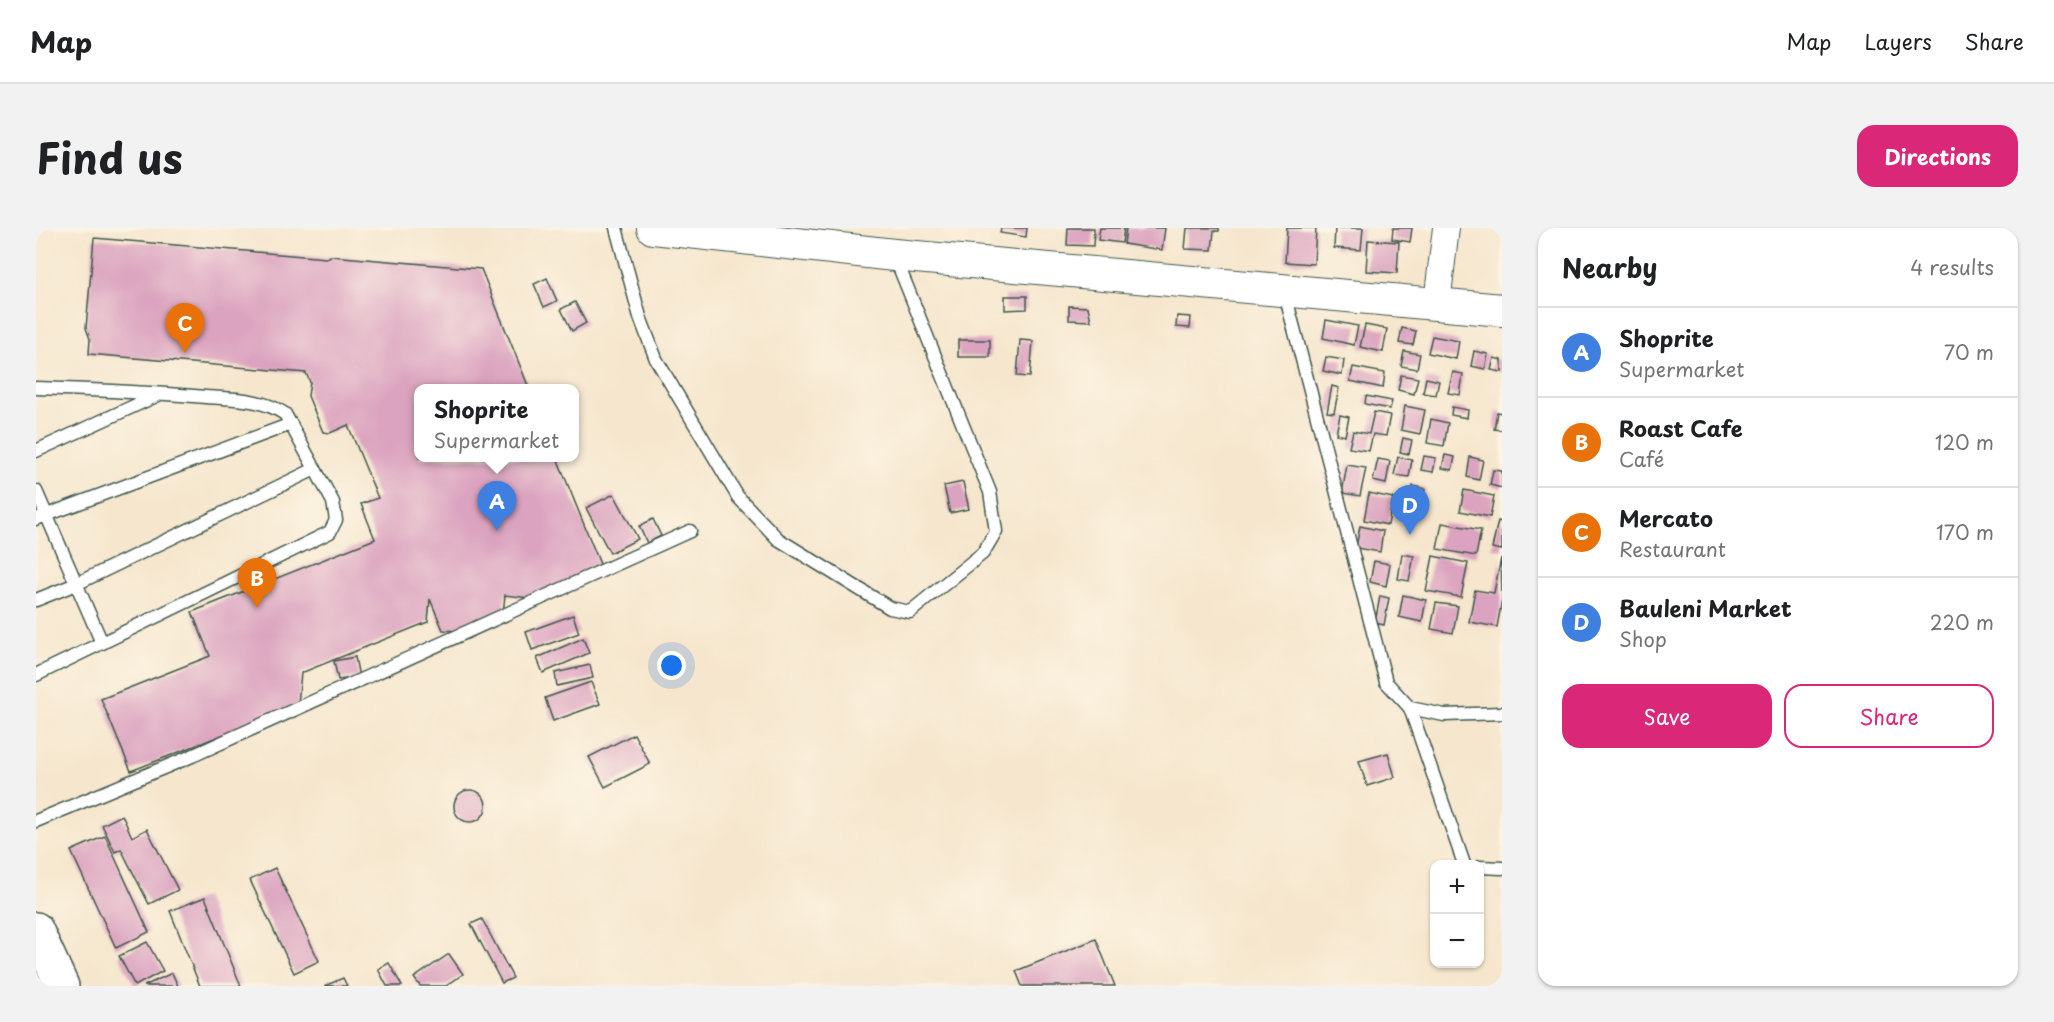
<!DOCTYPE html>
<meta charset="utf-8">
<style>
:root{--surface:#fff;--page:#f2f2f2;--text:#202124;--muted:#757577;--line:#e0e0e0;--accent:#db2777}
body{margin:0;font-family:"Playpen Sans",sans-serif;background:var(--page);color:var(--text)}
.controls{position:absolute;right:18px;bottom:18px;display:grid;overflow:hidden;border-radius:12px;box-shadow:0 2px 4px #0004}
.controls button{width:54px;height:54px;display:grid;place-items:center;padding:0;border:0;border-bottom:2px solid var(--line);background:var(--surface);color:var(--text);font:30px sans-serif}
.you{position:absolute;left:636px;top:438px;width:21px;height:21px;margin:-15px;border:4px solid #fff;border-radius:50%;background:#1a73e8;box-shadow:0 0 0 9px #1a73e833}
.badge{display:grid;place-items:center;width:39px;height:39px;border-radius:50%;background:var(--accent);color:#fff;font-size:20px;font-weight:700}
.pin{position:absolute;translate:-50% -50px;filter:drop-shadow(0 2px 3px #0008)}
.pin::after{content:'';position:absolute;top:32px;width:21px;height:18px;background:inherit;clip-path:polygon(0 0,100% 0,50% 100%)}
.popup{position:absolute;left:378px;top:156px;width:165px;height:78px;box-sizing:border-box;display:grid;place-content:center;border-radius:12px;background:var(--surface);filter:drop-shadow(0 2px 4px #0005);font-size:20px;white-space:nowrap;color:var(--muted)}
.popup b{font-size:22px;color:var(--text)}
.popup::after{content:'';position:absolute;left:50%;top:100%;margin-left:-12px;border:12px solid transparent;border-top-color:var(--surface)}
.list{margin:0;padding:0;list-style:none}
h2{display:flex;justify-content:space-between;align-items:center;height:78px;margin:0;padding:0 24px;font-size:26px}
h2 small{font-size:20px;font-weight:400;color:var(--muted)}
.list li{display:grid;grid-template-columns:39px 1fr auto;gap:18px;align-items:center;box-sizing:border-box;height:90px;padding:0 24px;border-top:2px solid var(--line)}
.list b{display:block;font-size:22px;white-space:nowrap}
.list p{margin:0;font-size:20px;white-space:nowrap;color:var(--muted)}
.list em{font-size:20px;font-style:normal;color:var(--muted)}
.actions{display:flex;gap:12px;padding:18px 24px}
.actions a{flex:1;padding:14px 0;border:2px solid var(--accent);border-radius:18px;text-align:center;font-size:21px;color:var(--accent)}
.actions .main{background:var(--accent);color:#fff}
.map{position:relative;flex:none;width:1466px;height:758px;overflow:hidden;border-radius:18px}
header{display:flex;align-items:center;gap:36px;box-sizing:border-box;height:84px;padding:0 30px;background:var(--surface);border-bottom:2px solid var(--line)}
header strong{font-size:28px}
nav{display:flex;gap:33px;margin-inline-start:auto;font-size:21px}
.intro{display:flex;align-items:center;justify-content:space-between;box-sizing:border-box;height:144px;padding:0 36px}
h1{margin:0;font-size:42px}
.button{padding:15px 27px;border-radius:18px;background:var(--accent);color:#fff;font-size:21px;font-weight:700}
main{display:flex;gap:36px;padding:0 36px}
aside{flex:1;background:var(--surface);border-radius:18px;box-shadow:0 2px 4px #0004}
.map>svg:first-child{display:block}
</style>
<header>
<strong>Map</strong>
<nav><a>Map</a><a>Layers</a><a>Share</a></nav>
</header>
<div class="intro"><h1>Find us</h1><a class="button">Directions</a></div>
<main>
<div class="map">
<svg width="1466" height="758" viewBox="0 0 1466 758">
<rect width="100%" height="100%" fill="#fcf5e5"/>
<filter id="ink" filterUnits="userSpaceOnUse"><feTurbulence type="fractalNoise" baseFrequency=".0167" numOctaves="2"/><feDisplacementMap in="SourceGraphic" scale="12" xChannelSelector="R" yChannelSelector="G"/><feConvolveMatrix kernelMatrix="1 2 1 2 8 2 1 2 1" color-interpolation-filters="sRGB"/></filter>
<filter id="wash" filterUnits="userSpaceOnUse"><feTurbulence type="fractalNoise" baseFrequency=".008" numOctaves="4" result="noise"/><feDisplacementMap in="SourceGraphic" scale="24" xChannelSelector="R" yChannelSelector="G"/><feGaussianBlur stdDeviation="1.35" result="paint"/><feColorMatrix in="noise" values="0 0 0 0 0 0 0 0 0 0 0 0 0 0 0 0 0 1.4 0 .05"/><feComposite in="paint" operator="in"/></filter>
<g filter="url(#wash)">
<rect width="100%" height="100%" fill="#f6e6cd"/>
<g id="blocks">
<g fill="#dba3bf">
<polygon points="965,0 991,0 990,9 964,5"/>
<polygon points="1032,0 1058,0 1057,18 1031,17"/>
<polygon points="1064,0 1088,0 1086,15 1062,12"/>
<polygon points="1090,0 1129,0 1126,22 1088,16"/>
<polygon points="1151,0 1183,0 1183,3 1178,3 1176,22 1149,21"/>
<polygon points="1251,0 1280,0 1278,36 1249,34"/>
<polygon points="1299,0 1327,0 1325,22 1298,20"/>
<polygon points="1357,0 1376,0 1374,14 1356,11"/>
<polygon points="58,10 290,30 295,28 445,41 493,160 383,160 383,230 521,230 566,341 494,370 469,367 467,386 422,403 407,402 394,371 392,394 265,445 262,477 95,543 65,471 174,428 156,384 339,311 325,276 342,270 312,197 294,205 287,204 272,168 274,154 270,145 53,126 54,111 50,100"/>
<polygon points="1332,12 1363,14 1361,45 1330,43"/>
<polygon points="511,50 521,73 508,79 498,56"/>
<polygon points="969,68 991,68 991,81 969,82"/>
<polygon points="539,74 550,95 536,103 525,81"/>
<polygon points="1033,78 1052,79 1055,93 1033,92"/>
<polygon points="1141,88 1155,89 1154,100 1140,99"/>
<polygon points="1290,92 1322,98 1318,117 1287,110"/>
<polygon points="1329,97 1351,101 1347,124 1324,119"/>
<polygon points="1366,100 1380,103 1377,117 1363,115"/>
<polygon points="1396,108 1423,113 1420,131 1392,125"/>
<rect x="922" y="112" width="32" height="17"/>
<polygon points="984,112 997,113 994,149 981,148"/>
<polygon points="1368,123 1384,126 1381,141 1365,138"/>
<polygon points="1438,123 1452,126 1449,141 1435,138"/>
<polygon points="1290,129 1308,132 1306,147 1287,143"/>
<polygon points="1458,130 1466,132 1466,144 1455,142"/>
<polygon points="1317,139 1349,145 1347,160 1314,153"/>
<polygon points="1417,144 1427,146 1424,167 1412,165"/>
<polygon points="1365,147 1382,150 1378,166 1362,162"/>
<polygon points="1390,150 1403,153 1400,167 1387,165"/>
<polygon points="1296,158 1303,160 1298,185 1291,184"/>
<polygon points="1330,168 1356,173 1354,181 1329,176"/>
<polygon points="1369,178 1389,182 1384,206 1365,202"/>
<polygon points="1416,179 1432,182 1431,190 1415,187"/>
<polygon points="1338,184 1354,187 1350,208 1337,206 1333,223 1313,220 1317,203 1333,206"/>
<polygon points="1461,184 1466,185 1466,202 1458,201"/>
<polygon points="1304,187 1313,189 1309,208 1300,206"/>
<polygon points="1395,191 1412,195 1408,218 1391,215"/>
<polygon points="1367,210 1376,212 1373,226 1364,224"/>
<polygon points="1409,227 1419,229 1416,242 1406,240"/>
<polygon points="1388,228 1400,230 1397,244 1385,242"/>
<polygon points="1362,229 1376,232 1373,249 1358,247"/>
<polygon points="1434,229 1447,232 1443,252 1431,249"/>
<polygon points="1342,231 1354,233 1350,256 1337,253"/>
<polygon points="1311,237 1330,240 1324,268 1306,265"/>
<polygon points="1457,242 1466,243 1466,260 1454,257"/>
<polygon points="927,254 933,281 914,285 908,258"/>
<polygon points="1377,258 1389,261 1385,284 1372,282"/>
<polygon points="1428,262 1458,268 1454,289 1424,283"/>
<polygon points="1333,265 1357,270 1352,297 1328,292"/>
<polygon points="578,266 602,311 574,325 550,280"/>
<polygon points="617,291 625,308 611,315 603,298"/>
<polygon points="1462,293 1466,294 1466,322 1456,320"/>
<polygon points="1406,295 1445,302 1440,328 1401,321"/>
<polygon points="1324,298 1347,303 1344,324 1320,320"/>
<polygon points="1366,326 1378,328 1373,353 1362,351"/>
<polygon points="1397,328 1432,335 1425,369 1390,363"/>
<polygon points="1465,330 1466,372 1461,399 1433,394 1439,362 1458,365"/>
<polygon points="1338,333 1354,336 1350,358 1334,354"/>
<polygon points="1367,367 1390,372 1386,394 1363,389"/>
<polygon points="1344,368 1353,370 1348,397 1339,395"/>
<polygon points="1400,375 1422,378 1417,405 1395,401"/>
<polygon points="537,387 543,405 496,422 490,404"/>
<polygon points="547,410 553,425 507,445 501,430"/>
<polygon points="319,429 323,449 302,452 298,433"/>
<polygon points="554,437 557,450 521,458 519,445"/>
<polygon points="555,454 564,476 517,493 509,470"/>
<polygon points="598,506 614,536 569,559 553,529"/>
<polygon points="1352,525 1359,549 1331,558 1323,533"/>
<circle cx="434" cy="578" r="16"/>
<polygon points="86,587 96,609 111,601 142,662 113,676 85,621 79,624 66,597"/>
<polygon points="69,608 113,704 80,720 35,623"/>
<polygon points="239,640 283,733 258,745 214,652"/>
<polygon points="169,669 205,758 164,758 134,683"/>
<polygon points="446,691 477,750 466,755 435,696"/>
<polygon points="1060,711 1079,758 986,758 980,743"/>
<polygon points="111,714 127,743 99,758 83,728"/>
<polygon points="413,726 427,746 410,758 384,758 378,750"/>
<polygon points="353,735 366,758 351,758 342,741"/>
<polygon points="136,745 142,758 108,758"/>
<polygon points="307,750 311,758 289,758"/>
</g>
</g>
</g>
<g filter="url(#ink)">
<use href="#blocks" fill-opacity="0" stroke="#3f564b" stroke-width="1.5"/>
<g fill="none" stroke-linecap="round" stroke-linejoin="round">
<g stroke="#3f564b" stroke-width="15">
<g id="service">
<polyline points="580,0 604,89 620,131 702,269 742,311 854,380 874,384 947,325 960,303 954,264 859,29"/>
<polyline points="1248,62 1350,454 1374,480 1408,487 1466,485"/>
<path d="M0 160C57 162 113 164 170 169 197 171 226 170 249 186L297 274 300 292 294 304 0 447"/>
<polyline points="0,223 122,167"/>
<polyline points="0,263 66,415"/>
<polyline points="0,291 255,196"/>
<polyline points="0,372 40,356 279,241"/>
<polyline points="1374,480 1428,636"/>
<polyline points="0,593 156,528 654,303"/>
<polyline points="1444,639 1466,640"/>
</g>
</g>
<g stroke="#3f564b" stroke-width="28">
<polyline id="minor" points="1401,75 1410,0"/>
</g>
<g stroke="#3f564b" stroke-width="34">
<polyline id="tertiary" points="617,0 858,27 1466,82"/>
</g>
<g stroke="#3f564b" stroke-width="36">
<polyline id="secondary" points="0,701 26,758"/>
</g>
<use href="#service" stroke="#fff" stroke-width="12"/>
<use href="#minor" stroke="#fff" stroke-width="26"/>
<use href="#tertiary" stroke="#fff" stroke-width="32"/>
<use href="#secondary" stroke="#fff" stroke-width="33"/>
</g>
</g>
</svg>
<div class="controls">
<button>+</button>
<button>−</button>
</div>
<div class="you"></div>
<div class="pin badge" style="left:461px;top:303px;background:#3f7fe0">A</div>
<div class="popup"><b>Shoprite</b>Supermarket</div>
<div class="pin badge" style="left:221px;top:380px;background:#e8710a">B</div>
<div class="pin badge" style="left:149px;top:125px;background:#e8710a">C</div>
<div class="pin badge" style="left:1374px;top:307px;background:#3f7fe0">D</div>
</div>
<aside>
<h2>Nearby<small>4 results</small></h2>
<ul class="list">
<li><span class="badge" style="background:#3f7fe0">A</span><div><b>Shoprite</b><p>Supermarket</p></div><em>70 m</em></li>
<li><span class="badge" style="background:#e8710a">B</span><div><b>Roast Cafe</b><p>Café</p></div><em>120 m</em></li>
<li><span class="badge" style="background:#e8710a">C</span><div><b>Mercato</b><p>Restaurant</p></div><em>170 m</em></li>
<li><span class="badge" style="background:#3f7fe0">D</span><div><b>Bauleni Market</b><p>Shop</p></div><em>220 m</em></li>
</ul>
<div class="actions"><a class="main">Save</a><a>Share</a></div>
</aside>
</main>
